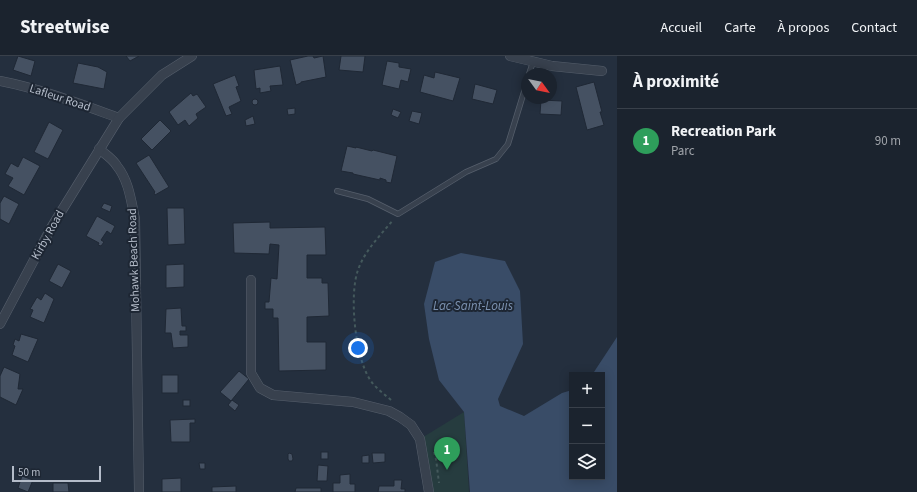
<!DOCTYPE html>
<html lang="fr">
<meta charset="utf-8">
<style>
:root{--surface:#1b232e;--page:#282f3a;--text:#f1f3f6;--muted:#a0a4aa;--line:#39404a;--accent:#0b8043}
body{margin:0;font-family:"Source Sans 3",sans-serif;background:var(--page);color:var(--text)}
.controls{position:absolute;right:12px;bottom:12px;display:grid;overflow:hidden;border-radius:0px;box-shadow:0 2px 10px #0003}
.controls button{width:36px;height:36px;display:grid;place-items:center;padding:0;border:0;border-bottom:1px solid var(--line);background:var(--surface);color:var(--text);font:20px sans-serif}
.compass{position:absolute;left:521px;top:12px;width:36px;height:36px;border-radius:50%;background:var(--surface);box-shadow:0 2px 10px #0003;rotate:123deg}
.scale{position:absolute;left:12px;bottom:10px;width:89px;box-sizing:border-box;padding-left:4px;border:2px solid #b4bcc9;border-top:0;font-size:11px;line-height:14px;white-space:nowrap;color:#b4bcc9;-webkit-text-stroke:3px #1d2633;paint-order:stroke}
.you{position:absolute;left:358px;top:292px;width:14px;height:14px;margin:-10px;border:3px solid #fff;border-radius:50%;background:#1a73e8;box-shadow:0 0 0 6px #1a73e833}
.badge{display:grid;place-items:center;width:26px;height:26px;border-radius:50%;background:var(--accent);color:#fff;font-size:13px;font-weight:700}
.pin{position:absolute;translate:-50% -33px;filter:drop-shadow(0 1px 2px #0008)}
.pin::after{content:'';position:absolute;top:21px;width:14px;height:12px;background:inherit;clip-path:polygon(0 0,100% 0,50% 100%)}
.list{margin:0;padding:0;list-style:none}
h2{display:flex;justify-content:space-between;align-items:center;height:52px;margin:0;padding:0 16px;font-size:17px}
h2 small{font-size:13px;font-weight:400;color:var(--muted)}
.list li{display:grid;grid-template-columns:26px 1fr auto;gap:12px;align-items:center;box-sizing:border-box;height:64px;padding:0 16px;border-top:1px solid var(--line)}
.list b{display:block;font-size:15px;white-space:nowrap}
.list p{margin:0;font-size:13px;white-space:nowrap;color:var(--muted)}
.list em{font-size:13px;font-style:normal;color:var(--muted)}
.icon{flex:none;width:22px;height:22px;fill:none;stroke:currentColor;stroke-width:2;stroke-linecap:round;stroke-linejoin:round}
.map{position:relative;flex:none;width:617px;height:436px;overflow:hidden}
header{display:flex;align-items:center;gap:24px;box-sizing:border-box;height:56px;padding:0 20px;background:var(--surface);border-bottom:1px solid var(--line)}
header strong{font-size:19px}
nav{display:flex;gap:22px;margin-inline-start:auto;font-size:14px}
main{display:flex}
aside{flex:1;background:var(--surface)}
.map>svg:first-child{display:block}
</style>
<header>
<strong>Streetwise</strong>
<nav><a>Accueil</a><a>Carte</a><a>À propos</a><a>Contact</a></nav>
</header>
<main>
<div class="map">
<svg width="617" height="436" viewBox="0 0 617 436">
<rect width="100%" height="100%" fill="#242f3e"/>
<polygon fill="#263c3f" points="464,356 469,436 429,436 420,383"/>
<polygon fill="#394c67" points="461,197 505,205 520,235 523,288 498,343 500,350 524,360 562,337 572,334 572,421 602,421 602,319 592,319 617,281 617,436 470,436 464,356 439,324 429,283 424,248 435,206"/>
<g fill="#455162" stroke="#1f2835">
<polygon points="18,0 35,5 31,20 13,14"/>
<polygon points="126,0 139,0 130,5"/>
<polygon points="308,0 313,0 314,2 323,0 326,21 301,26 301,27 296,29 290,4"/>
<polygon points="341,0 365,0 363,16 339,14"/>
<polygon points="387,5 399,7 399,11 411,13 408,26 401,24 399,33 382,29"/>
<polygon points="78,7 98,11 107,16 104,33 73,27"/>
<polygon points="280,10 283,29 270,30 271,35 260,37 260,32 256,33 254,14"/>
<polygon points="435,16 460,22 453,45 420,36 424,19 434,22"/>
<polygon points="235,19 239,30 236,31 241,45 229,51 232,58 226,60 213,28"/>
<polygon points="594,26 602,56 600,56 604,69 587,74 576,31"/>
<polygon points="475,28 497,34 493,48 472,43"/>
<polygon points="191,37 193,40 197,38 206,51 196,58 198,62 189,70 185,64 178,69 169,56"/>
<circle cx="255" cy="46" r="3"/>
<polygon points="541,44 562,45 561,59 540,58"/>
<polygon points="295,52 295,58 288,59 287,53"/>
<polygon points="393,53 401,56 398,62 391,59"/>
<polygon points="412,55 422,57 419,68 409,65"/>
<polygon points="253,60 255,68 246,70 245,64"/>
<polygon points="160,64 171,75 152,94 141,83"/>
<polygon points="49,66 63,74 48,103 34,96"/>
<polygon points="347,90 356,92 356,91 372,95 373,94 397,100 391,127 386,126 386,124 380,122 380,124 353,118 353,117 341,115"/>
<polygon points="149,99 169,131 155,139 154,137 155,136 136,107"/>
<polygon points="23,101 40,110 24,139 8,130 13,122 5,118 11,107 18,111"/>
<polygon points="4,140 19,148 9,168 0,163 0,147"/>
<polygon points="104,147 112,150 110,156 101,152"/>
<polygon points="167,152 184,152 185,188 168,189"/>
<polygon points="97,160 115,170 111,178 107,175 101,184 104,186 101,190 98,189 99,187 86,180"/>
<polygon points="270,166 270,172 325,171 326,199 307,199 307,222 322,222 322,227 328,227 329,260 307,261 307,286 326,286 326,314 279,315 278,262 273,262 273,253 265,253 265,246 269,246 271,222 277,223 279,189 270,188 269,198 234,197 233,167"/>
<polygon points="58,208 71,215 62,232 49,225"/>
<polygon points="184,208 184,231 166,232 166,209"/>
<polygon points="45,237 54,243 44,267 30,261 33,254 30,253 37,241 41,244"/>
<polygon points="181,252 182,270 186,270 186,275 180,275 180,279 188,279 188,291 173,292 171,277 165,277 166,253"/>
<polygon points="21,278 38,283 28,306 12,299 15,290 13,289 15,283 19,285"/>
<polygon points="4,311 20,318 18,333 23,333 16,349 0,341 0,320"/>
<polygon points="239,315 249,323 231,345 220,336"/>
<rect x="162" y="319" width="16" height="18"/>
<rect x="183" y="344" width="7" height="6"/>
<polygon points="232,344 239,349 235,355 228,349"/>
<polygon points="195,363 195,367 190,367 190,386 171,386 170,364"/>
<rect x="321" y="396" width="7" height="7"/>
<polygon points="289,397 292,398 293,403 292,405 289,405 288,403 288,398"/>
<polygon points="372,397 385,397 385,406 373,407"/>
<polygon points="369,399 369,407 362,407 362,400"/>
<polygon points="199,407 205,407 205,413 200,413"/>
<polygon points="318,409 328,410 327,425 317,425"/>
<polygon points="350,418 350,428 355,428 355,436 333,436 333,427 340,427 340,419"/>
<polygon points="22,420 33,424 28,436 18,432"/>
<polygon points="181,422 181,436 162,436 162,423"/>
<polygon points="394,424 402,424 401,433 405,433 405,436 378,436 379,430 394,430"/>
<polygon points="53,427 68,427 69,436 53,436"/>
<polygon points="236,430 236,436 212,436 212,431"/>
<polygon points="296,432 321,432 321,436 295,436"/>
</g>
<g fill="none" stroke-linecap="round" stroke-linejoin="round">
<g stroke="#565f6c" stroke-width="6">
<g id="service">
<polyline points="529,18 533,6"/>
<polyline points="337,135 368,143 398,158 466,116 496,103 508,88 527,26"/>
</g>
</g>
<g stroke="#565f6c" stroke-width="10">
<g id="minor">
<polyline points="510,0 552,10 602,15"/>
<path d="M0 25C41 33 80 48 119 62"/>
<path d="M99 93C105 98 113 103 117 110 129 125 131 145 135 163L139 436"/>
<polyline points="251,224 251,317 260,332 273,339 353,346 389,355 400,361 411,369 420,383 429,436"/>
<polyline points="0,268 51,172 119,62 162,19 192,0"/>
</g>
</g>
<g stroke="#44595c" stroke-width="2" stroke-dasharray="3 3" stroke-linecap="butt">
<path d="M391 344C383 337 374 331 369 322 355 299 349 239 358 214 365 194 380 180 393 164"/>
<polyline points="434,396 436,403 439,427"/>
</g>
<use href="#service" stroke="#38414e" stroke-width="4.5"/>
<use href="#minor" stroke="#38414e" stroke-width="9"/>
</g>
<g text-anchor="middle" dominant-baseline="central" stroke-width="4" stroke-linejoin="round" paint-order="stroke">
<g font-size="12" fill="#b4bcc9" stroke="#1d2633">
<text transform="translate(60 42) rotate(18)">Lafleur Road</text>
<text transform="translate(48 179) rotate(-61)">Kirby Road</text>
<text transform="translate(134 204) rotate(-92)">Mohawk Beach Road</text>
</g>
<g font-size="13" font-style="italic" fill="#7c92b1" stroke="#1d2633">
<text x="473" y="250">Lac Saint-Louis</text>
</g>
</g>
</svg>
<div class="controls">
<button>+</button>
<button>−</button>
<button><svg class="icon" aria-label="layers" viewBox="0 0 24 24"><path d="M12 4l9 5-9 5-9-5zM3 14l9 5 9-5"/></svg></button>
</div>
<svg class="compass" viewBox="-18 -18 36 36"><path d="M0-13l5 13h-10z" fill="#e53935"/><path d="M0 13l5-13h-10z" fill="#a0a4aa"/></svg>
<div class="scale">50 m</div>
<div class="you"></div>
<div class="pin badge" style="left:447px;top:414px;background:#2e9e5b">1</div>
</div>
<aside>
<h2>À proximité<small></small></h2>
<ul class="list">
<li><span class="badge" style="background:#2e9e5b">1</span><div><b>Recreation Park</b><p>Parc</p></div><em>90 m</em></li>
</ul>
</aside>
</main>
